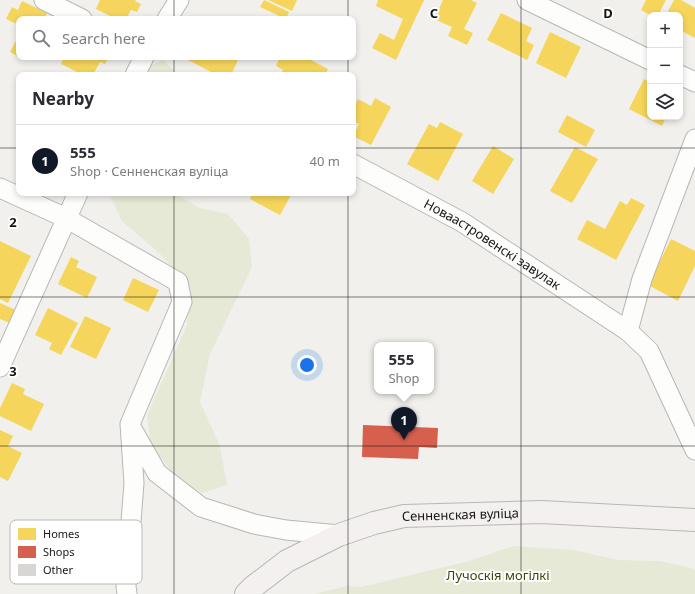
<!DOCTYPE html>
<meta charset="utf-8">
<style>
:root{--surface:#fff;--page:#f7f7f7;--text:#2b2b33;--muted:#7c7c81;--line:#e1e1e2;--accent:#111827}
body{margin:0;font-family:"Noto Sans",sans-serif;background:var(--page);color:var(--text)}
.controls{position:absolute;right:12px;top:12px;display:grid;overflow:hidden;border-radius:8px;box-shadow:0 2px 6px #0003}
.controls button{width:36px;height:36px;display:grid;place-items:center;padding:0;border:0;border-bottom:1px solid var(--line);background:var(--surface);color:var(--text);font:20px sans-serif}
.you{position:absolute;left:307px;top:365px;width:14px;height:14px;margin:-10px;border:3px solid #fff;border-radius:50%;background:#1a73e8;box-shadow:0 0 0 6px #1a73e833}
.badge{display:grid;place-items:center;width:26px;height:26px;border-radius:50%;background:var(--accent);color:#fff;font-size:13px;font-weight:700}
.pin{position:absolute;translate:-50% -33px;filter:drop-shadow(0 1px 2px #0008)}
.pin::after{content:'';position:absolute;top:21px;width:14px;height:12px;background:inherit;clip-path:polygon(0 0,100% 0,50% 100%)}
.popup{position:absolute;left:374px;top:342px;width:60px;height:52px;box-sizing:border-box;display:grid;place-content:center;border-radius:8px;background:var(--surface);filter:drop-shadow(0 1px 3px #0005);font-size:13px;white-space:nowrap;color:var(--muted)}
.popup b{font-size:15px;color:var(--text)}
.popup::after{content:'';position:absolute;left:50%;top:100%;margin-left:-8px;border:8px solid transparent;border-top-color:var(--surface)}
.list{margin:0;padding:0;list-style:none}
h2{display:flex;justify-content:space-between;align-items:center;height:52px;margin:0;padding:0 16px;font-size:17px}
h2 small{font-size:13px;font-weight:400;color:var(--muted)}
.list li{display:grid;grid-template-columns:26px 1fr auto;gap:12px;align-items:center;box-sizing:border-box;height:72px;padding:0 16px;border-top:1px solid var(--line)}
.list b{display:block;font-size:15px;white-space:nowrap}
.list p{margin:0;font-size:13px;white-space:nowrap;color:var(--muted)}
.list em{font-size:13px;font-style:normal;color:var(--muted)}
.icon{flex:none;width:22px;height:22px;fill:none;stroke:currentColor;stroke-width:2;stroke-linecap:round;stroke-linejoin:round}
.map{position:relative;flex:none;width:695px;height:594px;overflow:hidden}
.search{position:absolute;background:var(--surface);box-shadow:0 2px 6px #0003;left:16px;top:16px;width:340px;height:44px;display:flex;align-items:center;gap:10px;box-sizing:border-box;padding:0 14px;border-radius:8px;color:var(--muted);font-size:15px}
.panel{position:absolute;background:var(--surface);box-shadow:0 2px 6px #0003;left:16px;top:72px;width:340px;height:124px;border-radius:8px}
.map>svg:first-child{display:block}
</style>
<div class="map">
<svg width="695" height="594" viewBox="0 0 695 594">
<rect width="100%" height="100%" fill="#f1f0ed"/>
<g fill="#e6e9d6">
<polygon points="163,60 177,73 176,75 145,75 147,67"/>
<polygon points="110,193 174,193 200,208 228,214 249,239 252,267 210,354 200,402 220,446 227,485 202,493 180,482 151,445 147,416 187,325 188,283 160,254 122,221 110,196"/>
<polygon points="513,546 573,550 618,560 660,561 695,569 695,594 314,594 347,586 361,587 469,561"/>
</g>
<g fill="#f6d55c">
<polygon points="100,0 136,0 135,1 141,4 137,12 131,10 126,19 116,19 96,9"/>
<polygon points="264,0 289,12 286,19 260,7"/>
<polygon points="268,0 297,0 292,11"/>
<polygon points="378,0 424,0 396,60 372,48 380,33 394,40 403,19 376,6"/>
<polygon points="443,0 471,0 477,3 464,29 473,33 467,45 448,36 452,27 434,19"/>
<polygon points="646,0 666,0 658,15 650,15 641,10"/>
<polygon points="674,0 681,0 695,8 695,38 680,30 680,15 666,15"/>
<polygon points="22,1 47,13 45,19 19,19 19,25 6,19 12,7 18,10"/>
<polygon points="501,13 532,28 526,41 534,45 527,60 487,40"/>
<polygon points="550,32 581,47 566,78 536,63"/>
<polygon points="19,35 19,57 10,52"/>
<polygon points="64,57 109,57 105,64 100,62 93,75 83,75 61,64"/>
<polygon points="189,57 232,57 238,60 231,75 212,75 213,73 188,60"/>
<polygon points="280,57 305,57 328,69 325,75 281,75 283,70 276,66"/>
<polygon points="644,79 650,82 650,117 666,117 662,126 629,109"/>
<polygon points="375,98 391,107 371,145 353,136 359,124 353,122 353,109 358,99 371,106"/>
<polygon points="567,115 595,130 586,147 558,132"/>
<polygon points="440,122 463,134 438,181 407,164 429,124 437,128"/>
<polygon points="493,146 514,159 493,194 472,181"/>
<polygon points="575,147 598,159 572,203 550,191"/>
<polygon points="253,193 292,193 280,215 250,199"/>
<polygon points="631,198 645,205 616,260 577,239 587,220 605,229 620,201 627,205"/>
<polygon points="671,239 695,251 695,266 678,301 648,285"/>
<polygon points="0,241 31,256 8,303 0,299"/>
<polygon points="71,257 79,261 76,267 97,277 87,298 58,284"/>
<polygon points="133,278 159,290 148,312 123,300"/>
<polygon points="0,303 18,311 12,324 0,319"/>
<polygon points="48,308 78,323 61,355 49,349 52,343 35,335"/>
<polygon points="85,316 111,328 96,359 70,347"/>
<polygon points="12,383 25,389 23,394 44,404 31,431 0,416 0,408"/>
<polygon points="0,430 13,436 8,446 22,453 8,481 0,477"/>
</g>
<polygon fill="#d6604d" points="363,425 438,428 437,448 419,447 418,459 362,457"/>
<g fill="#d7d6d3">
<polygon points="425,343 425,345 400,345 400,344"/>
<rect x="431" y="365" width="3" height="21"/>
</g>
<g fill="none" stroke-linecap="round" stroke-linejoin="round">
<g stroke="#b7b7b5" stroke-width="21">
<g id="street">
<polyline points="44,0 82,19"/>
<polyline points="527,0 650,60"/>
<polyline points="167,19 179,0"/>
<polyline points="135,75 144,57"/>
<polyline points="680,75 695,82"/>
<polyline points="695,139 642,279 628,331 649,351 695,450"/>
<path id="s1" d="M353 164 462 222 628 331"/>
<polyline points="0,188 66,218 178,282 182,302 130,424 134,483 126,586 127,594"/>
<polyline points="0,367 78,193"/>
<polyline points="132,429 157,473 201,507 254,524 286,530 339,535"/>
</g>
</g>
<g stroke="#b7b7b5" stroke-width="24">
<g id="secondary">
<path id="s2" d="M246 594 253 587 287 561 339 535 374 523 404 516 541 512 695 520"/>
</g>
</g>
<use href="#street" stroke="#fdfdfc" stroke-width="19"/>
<use href="#secondary" stroke="#f4f0ef" stroke-width="22"/>
</g>
<path fill="none" stroke="#161614" stroke-width="1" stroke-opacity="0.55" d="M174 0V19M348 0V19M521 0V594M174 57V75M348 57V75M0 148H19M353 148H695M174 193V594M348 193V594M0 297H695M0 446H695"/>
<g text-anchor="middle" dominant-baseline="central" stroke-width="4" stroke-linejoin="round" paint-order="stroke">
<g font-size="13" fill="#161614" stroke="#fff">
<text stroke="none"><textPath href="#s1" startOffset="161">Новаастровенскі завулак</textPath></text>
<text stroke="none"><textPath href="#s2" startOffset="235">Сенненская вуліца</textPath></text>
</g>
<g font-size="13" fill="#3d4409" stroke="#fff">
<text x="498" y="575">Лучоскія могілкі</text>
</g>
</g>
<rect x="10" y="520" width="132" height="64" rx="6" fill="#fff" stroke="#b9b9b8" stroke-width="1"/>
<rect x="18" y="528" width="18" height="12" fill="#f6d55c"/>
<rect x="18" y="546" width="18" height="12" fill="#d6604d"/>
<rect x="18" y="564" width="18" height="12" fill="#d7d6d3"/>
<g font-size="11" fill="#161614">
<text x="43" y="538">Homes</text>
<text x="43" y="556">Shops</text>
<text x="43" y="574">Other</text>
</g>
<g font-size="13" text-anchor="middle" font-weight="bold" fill="#161614" stroke="#fff" stroke-width="4" stroke-linejoin="round" paint-order="stroke">
<text x="434" y="18">C</text>
<text x="608" y="18">D</text>
<text x="13" y="227">2</text>
<text x="13" y="376">3</text>
</g>
</svg>
<div class="controls">
<button>+</button>
<button>−</button>
<button><svg class="icon" aria-label="layers" viewBox="0 0 24 24"><path d="M12 4l9 5-9 5-9-5zM3 14l9 5 9-5"/></svg></button>
</div>
<div class="you"></div>
<div class="pin badge" style="left:404px;top:440px">1</div>
<div class="popup"><b>555</b>Shop</div>
<div class="search"><svg class="icon" aria-label="search" viewBox="0 0 24 24"><circle cx="10" cy="10" r="6"/><path d="M15 15l6 6"/></svg>Search here</div>
<section class="panel">
<h2>Nearby<small></small></h2>
<ul class="list">
<li><span class="badge">1</span><div><b>555</b><p>Shop · Сенненская вуліца</p></div><em>40 m</em></li>
</ul>
</section>
</div>
